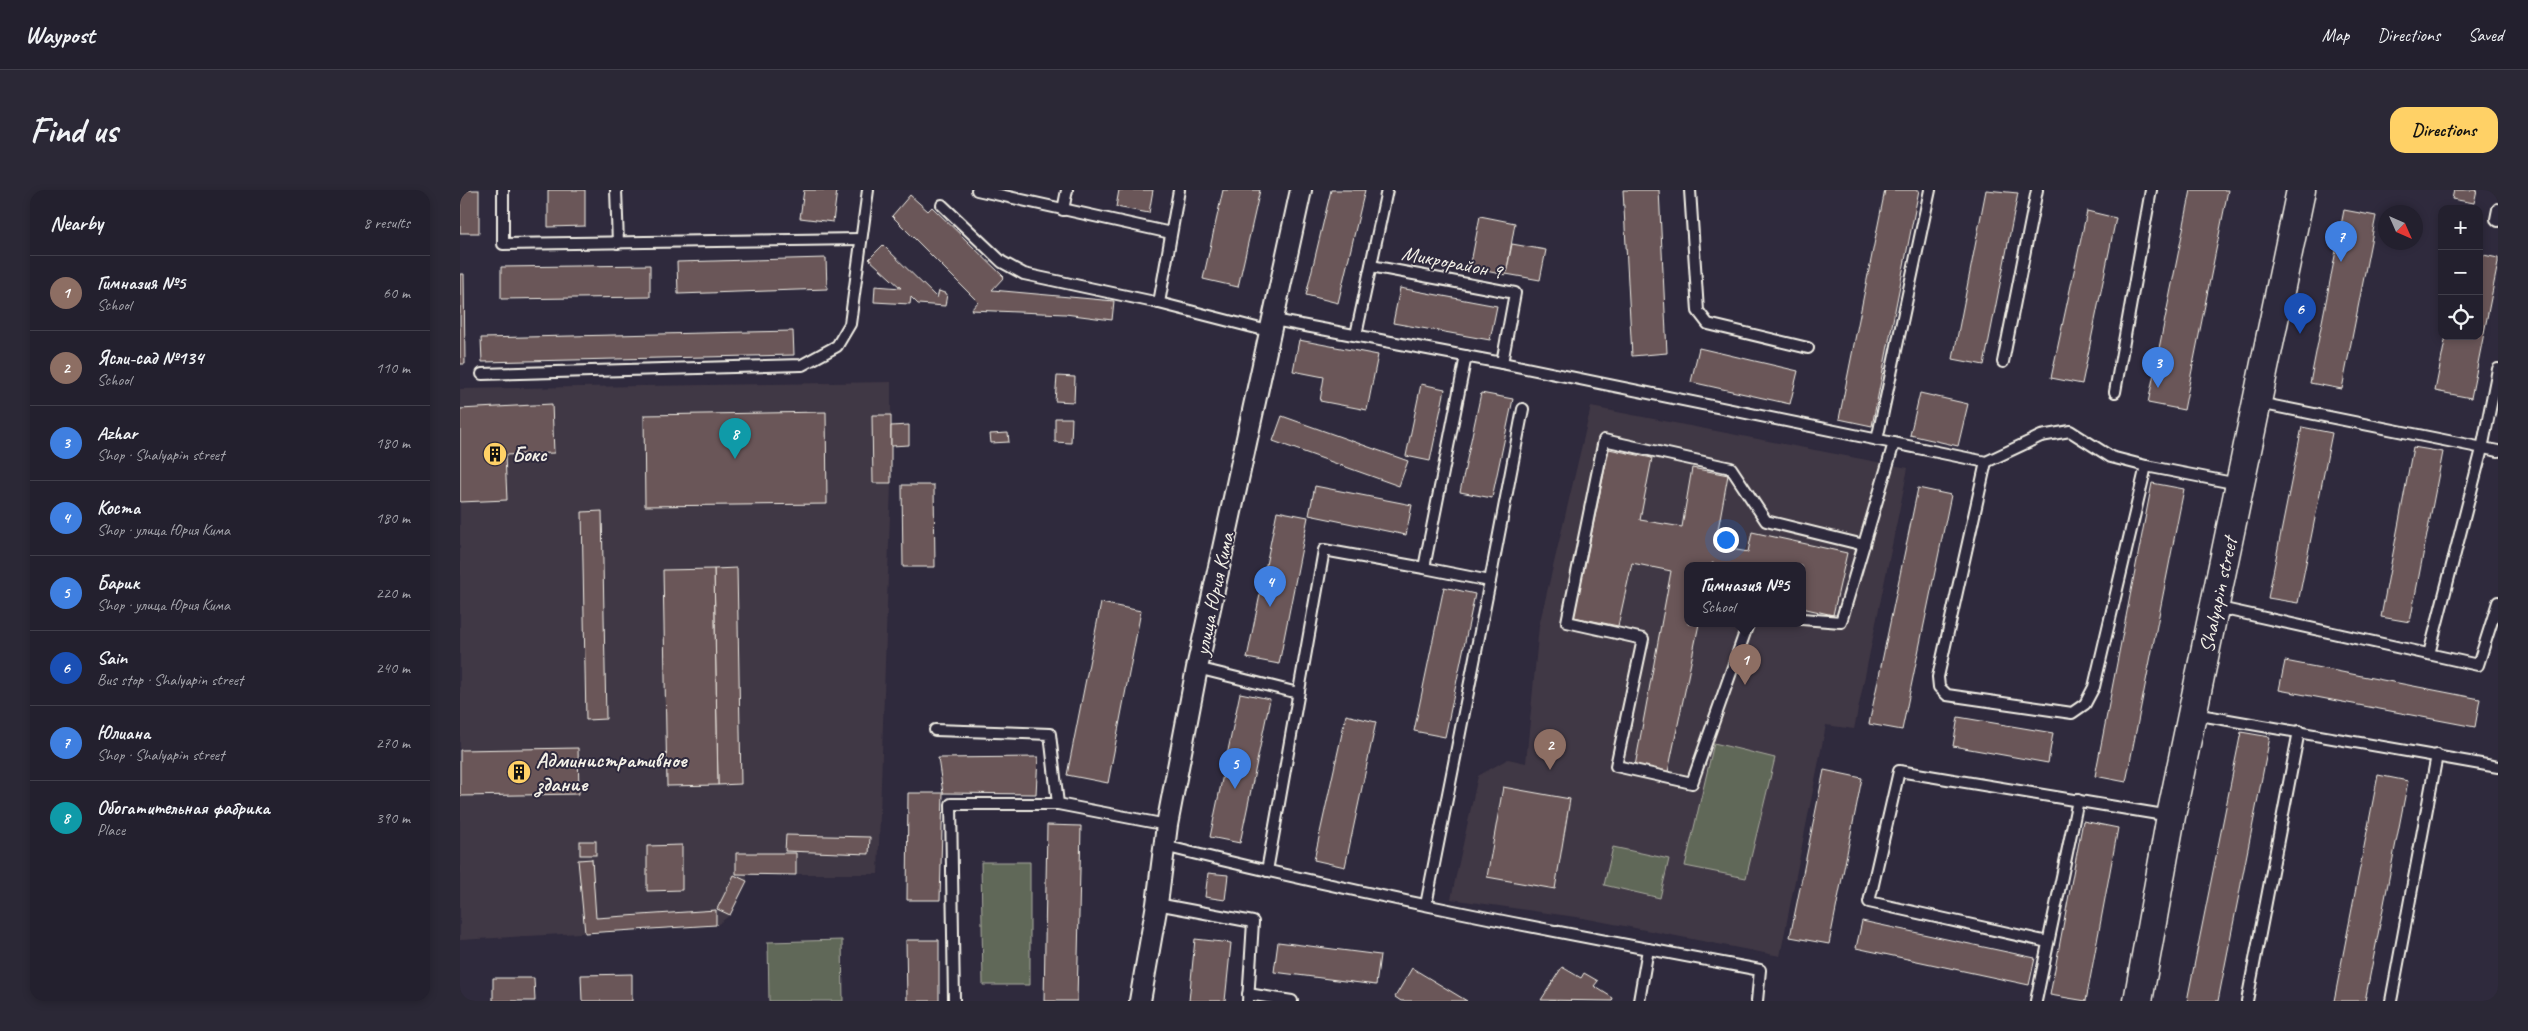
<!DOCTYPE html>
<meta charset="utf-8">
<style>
:root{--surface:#23202e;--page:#2b2836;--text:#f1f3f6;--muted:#a3a3aa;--line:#403e4a;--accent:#ffd166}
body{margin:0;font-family:Caveat,sans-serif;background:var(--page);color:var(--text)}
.controls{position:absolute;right:15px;top:15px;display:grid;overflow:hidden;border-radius:10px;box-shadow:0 2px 8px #0003}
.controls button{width:45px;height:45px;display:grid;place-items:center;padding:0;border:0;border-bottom:1px solid var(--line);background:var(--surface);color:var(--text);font:25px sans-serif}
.compass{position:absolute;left:1918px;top:15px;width:45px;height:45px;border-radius:50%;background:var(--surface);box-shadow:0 2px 8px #0003;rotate:135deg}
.you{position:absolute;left:1265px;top:349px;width:18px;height:18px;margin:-12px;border:4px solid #fff;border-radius:50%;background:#1a73e8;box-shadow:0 0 0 8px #1a73e833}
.badge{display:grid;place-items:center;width:32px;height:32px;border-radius:50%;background:var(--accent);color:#fff;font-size:16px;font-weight:700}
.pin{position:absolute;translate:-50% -41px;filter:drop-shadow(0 1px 2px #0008)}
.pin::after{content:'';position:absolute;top:26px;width:18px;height:15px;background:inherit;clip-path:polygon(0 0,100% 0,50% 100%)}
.popup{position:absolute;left:1224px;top:372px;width:122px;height:65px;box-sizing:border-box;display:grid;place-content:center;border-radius:10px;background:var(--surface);filter:drop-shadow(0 1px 4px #0005);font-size:16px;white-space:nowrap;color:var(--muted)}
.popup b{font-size:19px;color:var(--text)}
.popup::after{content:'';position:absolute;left:50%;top:100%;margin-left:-10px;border:10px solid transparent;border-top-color:var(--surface)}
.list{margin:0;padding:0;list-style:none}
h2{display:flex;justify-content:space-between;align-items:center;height:65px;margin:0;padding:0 20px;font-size:21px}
h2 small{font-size:16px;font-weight:400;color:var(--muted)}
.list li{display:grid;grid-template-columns:32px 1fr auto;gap:15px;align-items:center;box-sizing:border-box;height:75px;padding:0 20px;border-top:1px solid var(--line)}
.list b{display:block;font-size:19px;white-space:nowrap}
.list p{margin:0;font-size:16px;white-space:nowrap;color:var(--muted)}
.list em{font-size:16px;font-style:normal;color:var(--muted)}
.icon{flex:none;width:28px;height:28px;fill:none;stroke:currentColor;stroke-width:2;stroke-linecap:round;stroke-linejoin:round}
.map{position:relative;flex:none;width:2038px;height:811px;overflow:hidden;border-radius:15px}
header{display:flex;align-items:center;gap:30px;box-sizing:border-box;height:70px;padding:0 25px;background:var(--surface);border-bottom:1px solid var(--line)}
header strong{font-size:24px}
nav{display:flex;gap:28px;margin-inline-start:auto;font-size:18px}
.intro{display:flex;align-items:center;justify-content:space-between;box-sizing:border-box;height:120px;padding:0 30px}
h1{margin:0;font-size:35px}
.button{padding:12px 22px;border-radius:15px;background:var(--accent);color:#111;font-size:18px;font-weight:700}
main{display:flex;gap:30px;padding:0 30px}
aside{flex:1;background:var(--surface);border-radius:15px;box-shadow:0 2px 8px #0003}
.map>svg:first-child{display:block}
</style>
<header>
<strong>Waypost</strong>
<nav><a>Map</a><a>Directions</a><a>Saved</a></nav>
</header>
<div class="intro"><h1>Find us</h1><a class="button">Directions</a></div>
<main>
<aside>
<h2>Nearby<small>8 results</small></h2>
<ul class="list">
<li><span class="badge" style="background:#8d6e63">1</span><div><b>Гимназия №5</b><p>School</p></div><em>60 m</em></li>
<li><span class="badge" style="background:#8d6e63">2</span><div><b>Ясли-сад №134</b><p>School</p></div><em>110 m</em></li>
<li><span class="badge" style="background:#3f7fe0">3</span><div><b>Azhar</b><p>Shop · Shalyapin street</p></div><em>180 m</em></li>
<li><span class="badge" style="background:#3f7fe0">4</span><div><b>Коста</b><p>Shop · улица Юрия Кима</p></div><em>180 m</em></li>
<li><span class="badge" style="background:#3f7fe0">5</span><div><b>Барик</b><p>Shop · улица Юрия Кима</p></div><em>220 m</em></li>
<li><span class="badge" style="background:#1a4fb4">6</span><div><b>Sain</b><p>Bus stop · Shalyapin street</p></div><em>240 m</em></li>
<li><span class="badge" style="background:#3f7fe0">7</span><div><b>Юлиана</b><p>Shop · Shalyapin street</p></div><em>270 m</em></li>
<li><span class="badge" style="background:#0f9aa8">8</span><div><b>Обогатительная фабрика</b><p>Place</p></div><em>390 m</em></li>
</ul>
</aside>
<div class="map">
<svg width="2038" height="811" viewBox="0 0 2038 811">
<rect width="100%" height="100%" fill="#2f2a3d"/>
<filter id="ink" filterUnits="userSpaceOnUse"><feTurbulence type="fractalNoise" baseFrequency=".02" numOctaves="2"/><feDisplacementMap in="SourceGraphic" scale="10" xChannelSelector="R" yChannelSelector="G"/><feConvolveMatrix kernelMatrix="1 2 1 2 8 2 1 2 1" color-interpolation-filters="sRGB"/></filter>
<g filter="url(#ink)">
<g fill="#413845" fill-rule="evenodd">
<polygon points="431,192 431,293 418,684 287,684 287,691 270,725 257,735 0,750 0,199"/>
<path d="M1131 217 1448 278 1394 539 1366 535 1320 766 1123 728 991 709 1018 586 1048 569 1066 573 1079 436ZM1228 376H1342V434H1228Z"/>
</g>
<g fill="#616759" stroke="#aaaca0">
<polygon points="1254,553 1315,568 1286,688 1225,676"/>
<polygon points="1153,657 1209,669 1200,708 1144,695"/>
<polygon points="521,672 570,672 570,795 523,795"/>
<polygon points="382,750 383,811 309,811 308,752"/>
</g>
<g fill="#6b5759" stroke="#f4f1e8">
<rect x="0" y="0" width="19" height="43"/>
<polygon points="88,0 125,0 125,36 88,37"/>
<polygon points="344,0 377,0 373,32 340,28"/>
<polygon points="659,0 693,0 689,23 656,17"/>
<polygon points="763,0 800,0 778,97 743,89"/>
<polygon points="871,0 905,0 878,113 846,105"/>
<polygon points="1163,0 1199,0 1207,163 1172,166"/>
<polygon points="1425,0 1459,0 1412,236 1379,229"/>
<polygon points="1526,0 1558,3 1524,175 1493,169"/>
<polygon points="1731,0 1768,0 1724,220 1688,213"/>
<polygon points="1994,0 2017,0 2014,13 1992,9"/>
<polygon points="450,5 468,21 472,17 544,87 532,100 654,111 652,130 605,124 511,120 518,112 432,26"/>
<polygon points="1884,20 1916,26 1882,199 1850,193"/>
<polygon points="1627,21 1656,28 1622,194 1591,188"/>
<polygon points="1020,26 1055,33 1046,85 1010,78"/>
<polygon points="1052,54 1086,60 1080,90 1046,84"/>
<polygon points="423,55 477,108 479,101 487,104 485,116 458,114 451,107 450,114 414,112 415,96 441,98 409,69"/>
<polygon points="2019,64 2038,68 2038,73 2011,208 1975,201 1986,146 2019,146"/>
<polygon points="366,68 367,99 218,104 217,72"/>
<polygon points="190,75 190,107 41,109 41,77"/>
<polygon points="0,84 4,84 5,174 0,174"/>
<polygon points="940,98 1037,116 1030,150 933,133"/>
<polygon points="333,141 334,165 22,172 21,148"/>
<polygon points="839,150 918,165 907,220 860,211 864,187 833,181"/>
<polygon points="1239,158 1338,181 1330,214 1231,192"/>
<polygon points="597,186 615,187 614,212 595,211"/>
<polygon points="961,194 985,199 970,271 946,266"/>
<polygon points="1021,203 1053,209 1032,308 1000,302"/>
<polygon points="1460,203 1508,214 1498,256 1450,245"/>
<polygon points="92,214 94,263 45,265 47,310 0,312 0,219"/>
<polygon points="366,222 367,314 185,316 184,225"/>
<polygon points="412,225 431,225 431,293 413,293"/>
<polygon points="822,226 948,271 939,296 813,251"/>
<polygon points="595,228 612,228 611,253 595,252"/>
<polygon points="449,235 449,255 431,256 431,236"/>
<polygon points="1842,237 1872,243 1838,413 1808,408"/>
<polygon points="548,243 549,252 531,253 530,244"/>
<polygon points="1953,257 1983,262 1950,432 1921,427"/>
<polygon points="1149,259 1192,268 1180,330 1222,337 1232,278 1268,285 1255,356 1288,362 1292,342 1387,363 1373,425 1342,418 1342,376 1269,376 1252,373 1251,376 1228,376 1228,434 1239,434 1208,582 1175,576 1211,381 1172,373 1158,436 1114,427"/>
<polygon points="1692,293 1724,299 1666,592 1635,586"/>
<polygon points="442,295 474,295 475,377 443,377"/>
<polygon points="855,296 952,315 946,345 849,325"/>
<polygon points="1458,298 1491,305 1442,540 1409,534"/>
<polygon points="142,321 146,529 126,530 122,322"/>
<polygon points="817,321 848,327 819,474 787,468"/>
<polygon points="277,378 281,594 258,595 254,379"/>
<polygon points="254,379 258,595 207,596 203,380"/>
<polygon points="984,397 1015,404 985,547 954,541"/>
<polygon points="641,413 681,421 648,593 607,585"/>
<polygon points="1825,471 2020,509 2015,537 1819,500"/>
<polygon points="780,503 810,509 780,653 750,647"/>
<polygon points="886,525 916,532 885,677 854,670"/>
<polygon points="1498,527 1593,543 1588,573 1493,556"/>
<polygon points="1781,542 1810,547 1758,811 1727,811"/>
<polygon points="118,558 119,604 0,606 0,560"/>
<polygon points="578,567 576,604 483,603 478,568"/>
<polygon points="1364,580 1402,588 1369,754 1330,747"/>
<polygon points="1918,585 1948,591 1905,811 1874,811"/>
<polygon points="1043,597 1110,609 1095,699 1027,687"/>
<polygon points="448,603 483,603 480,710 447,710"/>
<polygon points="1623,631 1658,638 1626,811 1590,805"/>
<polygon points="587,635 621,636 617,811 584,811"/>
<polygon points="326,645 410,647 409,664 325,661"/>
<rect x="120" y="651" width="16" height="14"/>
<polygon points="222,655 222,700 187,701 187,656"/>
<polygon points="276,663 336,663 336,685 276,684"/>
<polygon points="132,669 136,728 256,720 256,735 125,743 118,670"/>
<polygon points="748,683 768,685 765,710 745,707"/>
<polygon points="274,685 287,691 270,725 257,719"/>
<polygon points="1402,731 1575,768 1569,795 1396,758"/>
<polygon points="735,749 771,753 765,811 729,811"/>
<polygon points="446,750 479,750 479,811 447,811"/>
<polygon points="818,752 920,765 916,795 814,782"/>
<polygon points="1102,777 1121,788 1124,783 1138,791 1134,796 1153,808 1152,811 1081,810"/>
<polygon points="952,778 1007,811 941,811 935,807"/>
<polygon points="172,784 172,811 122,811 121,785"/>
<polygon points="33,788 74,788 75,811 33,811"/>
</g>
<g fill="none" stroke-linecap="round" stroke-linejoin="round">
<g stroke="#f4f1e8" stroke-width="14">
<g id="service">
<polyline points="43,0 43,54 401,49"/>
<polyline points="156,0 158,53"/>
<polyline points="517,0 711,43"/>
<polyline points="1230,0 1238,121 1248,134 1348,158"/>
<polyline points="482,15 542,72 564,84 699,113 812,142"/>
<polyline points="2038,19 2036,29 2038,31"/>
<polyline points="603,20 607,0"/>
<polyline points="911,76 1055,103 1042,173"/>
<polyline points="699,113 719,0"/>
<polyline points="814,130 1042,173 1526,272 1581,246 1610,241 1651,267 1686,276 1778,294"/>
<polyline points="896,145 927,0"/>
<polyline points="1543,172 1577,0"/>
<polyline points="22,184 342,175 377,156 390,134 408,0"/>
<polyline points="1655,202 1691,0"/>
<polyline points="1799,213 2038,261"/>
<polyline points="1417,250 1470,0"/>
<polyline points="1526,272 1478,487 1479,497 1487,505 1612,523 1625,514 1634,497 1686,276"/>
<polyline points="1030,391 1063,219"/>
<polyline points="1755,417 2018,475 2038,412"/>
<polyline points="1342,429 1381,432 1434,253"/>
<polyline points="1288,434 1232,593 1156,576 1183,449 1107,432 1144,250 1271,278 1306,331 1404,355"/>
<polyline points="1969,464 2022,259 2038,179"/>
<polyline points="737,478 838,503"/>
<polyline points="1734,524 2038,577"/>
<polyline points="475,540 590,544 598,614"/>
<path d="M704 656C901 705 1100 743 1300 780L1297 811"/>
<polyline points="807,681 864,360 964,378"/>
<polyline points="697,714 793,732 788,811"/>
<polyline points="966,715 1030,391 964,378 1006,166"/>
<polyline points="1588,752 1409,712 1439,581 1710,626"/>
<polyline points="788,804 832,811"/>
<polyline points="494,811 491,614 598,614 707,635"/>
<polyline points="1179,811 1188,759"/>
<polyline points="1576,811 1618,610"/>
<polyline points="1787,811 1839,541"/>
<polyline points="1931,811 1977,565"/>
</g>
</g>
<g stroke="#f4f1e8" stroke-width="24">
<polyline id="minor" points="680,811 697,714 707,635 737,478 841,0"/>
</g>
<g stroke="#f4f1e8" stroke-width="31">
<polyline id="secondary" points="1678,811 1711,626 1841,0"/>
</g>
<use href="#service" stroke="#2f2a3d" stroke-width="10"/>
<use href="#minor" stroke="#2f2a3d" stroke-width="20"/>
<use href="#secondary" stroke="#2f2a3d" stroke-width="28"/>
</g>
</g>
<defs>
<g id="building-disc" transform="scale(1.25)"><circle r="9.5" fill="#ffd166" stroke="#2f2a3d"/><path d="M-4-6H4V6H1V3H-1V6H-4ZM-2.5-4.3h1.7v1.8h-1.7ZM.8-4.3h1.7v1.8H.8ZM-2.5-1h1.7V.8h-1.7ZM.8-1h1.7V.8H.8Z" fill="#111"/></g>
</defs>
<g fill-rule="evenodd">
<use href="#building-disc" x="35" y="264"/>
<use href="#building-disc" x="59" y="582"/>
</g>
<g text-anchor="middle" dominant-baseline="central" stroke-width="4" stroke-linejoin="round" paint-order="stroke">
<g font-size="21" fill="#f4f1e8" stroke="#2f2a3d">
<text transform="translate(992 72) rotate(11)">Микрорайон 9</text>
<text transform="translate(754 404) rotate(-78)">улица Юрия Кима</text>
<text transform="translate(1758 405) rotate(-78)">Shalyapin street</text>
</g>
<g font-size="21" font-weight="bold" fill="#f4f1e8" stroke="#2f2a3d" text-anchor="start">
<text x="52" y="264">Бокс</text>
<text x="76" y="570">Административное<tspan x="76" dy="24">здание</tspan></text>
</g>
</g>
</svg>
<div class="controls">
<button>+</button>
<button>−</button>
<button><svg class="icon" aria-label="locate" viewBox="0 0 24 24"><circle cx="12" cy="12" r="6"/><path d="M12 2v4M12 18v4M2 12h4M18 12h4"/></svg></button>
</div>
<svg class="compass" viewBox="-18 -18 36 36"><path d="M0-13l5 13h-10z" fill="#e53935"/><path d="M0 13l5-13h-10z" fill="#a3a3aa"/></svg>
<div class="you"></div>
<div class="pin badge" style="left:1285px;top:495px;background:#8d6e63">1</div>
<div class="popup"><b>Гимназия №5</b>School</div>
<div class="pin badge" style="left:1090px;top:580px;background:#8d6e63">2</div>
<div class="pin badge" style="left:1698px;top:198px;background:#3f7fe0">3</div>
<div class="pin badge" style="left:810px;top:417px;background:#3f7fe0">4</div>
<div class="pin badge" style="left:775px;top:599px;background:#3f7fe0">5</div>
<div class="pin badge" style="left:1840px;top:144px;background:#1a4fb4">6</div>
<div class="pin badge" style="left:1881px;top:72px;background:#3f7fe0">7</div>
<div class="pin badge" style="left:275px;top:269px;background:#0f9aa8">8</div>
</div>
</main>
